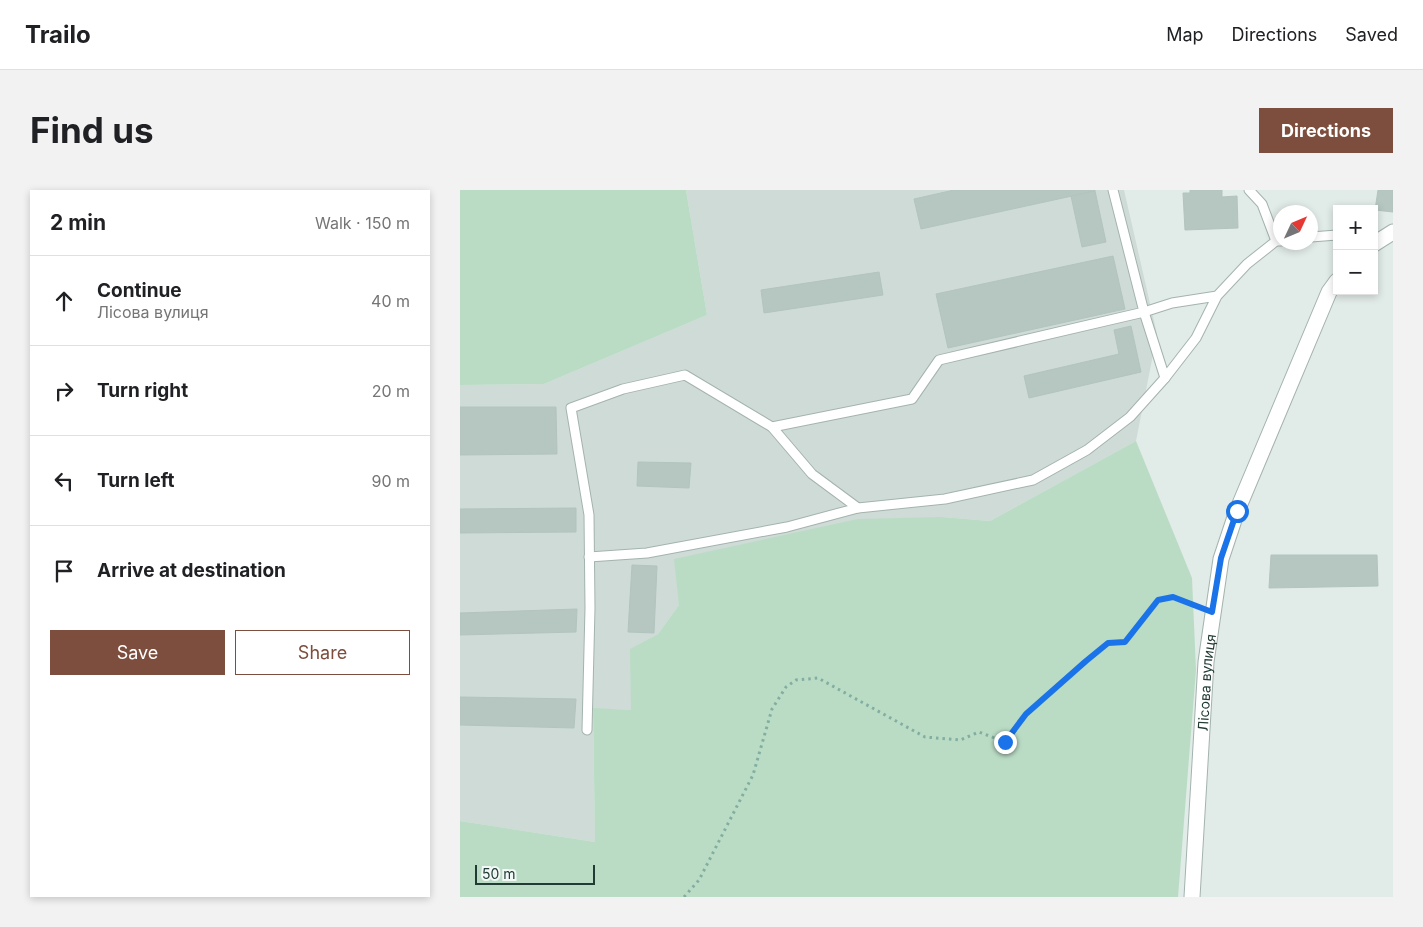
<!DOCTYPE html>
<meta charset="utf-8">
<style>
:root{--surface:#fff;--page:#f2f2f2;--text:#202124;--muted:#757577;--line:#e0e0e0;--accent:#7d4e3d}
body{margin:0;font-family:Inter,sans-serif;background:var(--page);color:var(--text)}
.controls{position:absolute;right:15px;top:15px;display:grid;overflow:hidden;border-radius:0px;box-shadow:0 2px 8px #0003}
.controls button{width:45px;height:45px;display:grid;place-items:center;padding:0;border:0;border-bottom:1px solid var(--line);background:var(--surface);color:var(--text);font:25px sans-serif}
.compass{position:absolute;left:813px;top:15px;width:45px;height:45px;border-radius:50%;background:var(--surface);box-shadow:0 2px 8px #0003;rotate:46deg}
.scale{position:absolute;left:15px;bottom:12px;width:120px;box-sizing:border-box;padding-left:5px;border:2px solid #223b35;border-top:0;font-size:14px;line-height:18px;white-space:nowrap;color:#223b35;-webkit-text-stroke:4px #f1f8f5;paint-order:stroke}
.stop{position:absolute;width:15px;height:15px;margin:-11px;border:4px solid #1a73e8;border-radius:50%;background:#fff}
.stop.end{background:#1a73e8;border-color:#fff;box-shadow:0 1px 5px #0008}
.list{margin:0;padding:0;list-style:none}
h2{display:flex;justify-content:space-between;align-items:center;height:65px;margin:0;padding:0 20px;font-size:21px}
h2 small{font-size:16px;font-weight:400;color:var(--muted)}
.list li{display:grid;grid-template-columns:32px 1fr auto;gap:15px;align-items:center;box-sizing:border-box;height:90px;padding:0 20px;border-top:1px solid var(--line)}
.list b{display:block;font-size:19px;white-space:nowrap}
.list p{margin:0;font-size:16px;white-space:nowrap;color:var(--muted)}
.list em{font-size:16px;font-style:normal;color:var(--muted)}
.actions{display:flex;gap:10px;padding:15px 20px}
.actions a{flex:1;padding:11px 0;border:1px solid var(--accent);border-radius:0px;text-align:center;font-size:18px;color:var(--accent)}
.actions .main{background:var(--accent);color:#fff}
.icon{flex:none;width:28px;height:28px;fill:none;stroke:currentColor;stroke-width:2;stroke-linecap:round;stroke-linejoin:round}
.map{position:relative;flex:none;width:933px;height:707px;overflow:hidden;border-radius:0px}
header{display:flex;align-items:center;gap:30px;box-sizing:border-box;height:70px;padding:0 25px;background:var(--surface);border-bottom:1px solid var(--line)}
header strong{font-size:24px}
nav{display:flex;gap:28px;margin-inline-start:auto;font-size:18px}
.intro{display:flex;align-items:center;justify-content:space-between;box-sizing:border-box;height:120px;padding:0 30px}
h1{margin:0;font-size:35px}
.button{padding:12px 22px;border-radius:0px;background:var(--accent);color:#fff;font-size:18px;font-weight:700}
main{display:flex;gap:30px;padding:0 30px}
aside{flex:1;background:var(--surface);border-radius:0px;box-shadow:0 2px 8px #0003}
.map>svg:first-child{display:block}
</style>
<header>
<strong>Trailo</strong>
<nav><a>Map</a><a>Directions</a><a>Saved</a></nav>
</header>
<div class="intro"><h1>Find us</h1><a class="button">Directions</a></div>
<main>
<aside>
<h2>2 min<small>Walk · 150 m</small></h2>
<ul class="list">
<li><svg class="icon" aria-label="ahead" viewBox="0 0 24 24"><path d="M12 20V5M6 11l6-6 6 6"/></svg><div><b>Continue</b><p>Лісова вулиця</p></div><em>40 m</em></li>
<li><svg class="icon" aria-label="right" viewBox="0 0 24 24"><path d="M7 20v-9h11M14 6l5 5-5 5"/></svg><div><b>Turn right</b></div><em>20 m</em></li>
<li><svg class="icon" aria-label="left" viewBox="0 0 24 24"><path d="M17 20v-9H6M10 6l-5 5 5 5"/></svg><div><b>Turn left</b></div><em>90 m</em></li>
<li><svg class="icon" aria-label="arrive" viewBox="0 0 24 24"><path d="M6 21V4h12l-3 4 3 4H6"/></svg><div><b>Arrive at destination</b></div></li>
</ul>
<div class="actions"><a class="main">Save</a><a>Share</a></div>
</aside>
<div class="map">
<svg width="933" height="707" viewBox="0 0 933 707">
<rect width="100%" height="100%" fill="#e1ebe7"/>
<polygon fill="#cfdbd6" points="226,0 664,0 697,144 676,251 530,331 482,327 219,415 198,444 171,459 172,520 133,519 135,652 0,631 0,195 84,194 247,125"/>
<g fill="#badcc5">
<polygon points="0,0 226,0 247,125 84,194 0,195"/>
<polygon points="676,251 732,388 736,480 718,707 0,707 0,631 135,652 133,518 171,520 170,459 198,444 219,415 214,369 398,329 482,327 530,331"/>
</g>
<g fill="#b6c6c0" stroke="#b3c4be">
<polygon points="494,0 635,0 635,1 461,39 454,9"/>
<polygon points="730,0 762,0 762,7 777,6 778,38 725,40 723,3 730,3"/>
<polygon points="918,0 933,0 933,22 915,20"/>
<polygon points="635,1 646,52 622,57 611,6"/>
<polygon points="653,66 665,119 488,158 476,104"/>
<polygon points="419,82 423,105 304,123 301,100"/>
<polygon points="671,136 681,182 569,208 564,186 659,164 654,140"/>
<polygon points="0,217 96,217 97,264 0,265"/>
<polygon points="178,272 231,273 229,298 177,296"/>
<polygon points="116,318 116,342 0,343 0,319"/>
<polygon points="811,365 917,365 918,396 809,398"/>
<polygon points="172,375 197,376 194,443 168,442"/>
<polygon points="117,419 116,442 0,445 0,423"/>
<polygon points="0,507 116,509 114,538 0,535"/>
</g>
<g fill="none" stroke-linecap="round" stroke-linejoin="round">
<g stroke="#a4b3ae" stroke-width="11">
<g id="lane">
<polyline points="789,0 802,14 816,51"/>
<polyline points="851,47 877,45"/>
<polyline points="757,106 712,113 684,122 705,188 736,148 757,106 787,74 816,51 821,51"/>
<polyline points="312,237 452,209 479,170 684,122 653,0"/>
<polyline points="129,367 187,363 327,337 398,318"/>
<polyline points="127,540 130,418 129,325 111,218 163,199 225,185 312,237 352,284 398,318 485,309 573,290 627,260 670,227 705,188"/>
</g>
</g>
<g stroke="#a4b3ae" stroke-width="17">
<g id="street">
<polyline points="914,54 933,42"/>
<path id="s1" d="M732 707 746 472 761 369 777 321 869 102 877 91"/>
</g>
</g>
<polyline stroke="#82aea2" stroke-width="3" stroke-dasharray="2.5 4" stroke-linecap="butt" points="224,707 239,690 293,585 312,519 326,497 336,490 358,488 465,547 500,550 519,542 545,552 566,524 626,471 648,453 665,452 698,410 713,407 741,418"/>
<use href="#lane" stroke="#fff" stroke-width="9"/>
<use href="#street" stroke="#fff" stroke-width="15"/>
</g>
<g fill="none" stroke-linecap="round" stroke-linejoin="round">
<polyline stroke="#1a73e8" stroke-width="6" points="545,552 566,524 626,471 648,453 665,452 698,410 713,407 752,422 761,368 777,321"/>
</g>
<g text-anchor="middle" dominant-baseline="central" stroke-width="4.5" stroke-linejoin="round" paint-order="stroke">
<g font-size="14" fill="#223b35" stroke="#f1f8f5">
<text stroke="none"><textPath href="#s1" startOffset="215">Лісова вулиця</textPath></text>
</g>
</g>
</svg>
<div class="controls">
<button>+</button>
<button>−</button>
</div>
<svg class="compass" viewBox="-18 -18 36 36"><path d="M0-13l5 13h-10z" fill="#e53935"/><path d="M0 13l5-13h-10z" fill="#757577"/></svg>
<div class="scale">50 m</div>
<div class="stop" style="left:777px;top:321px"></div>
<div class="stop end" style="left:545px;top:552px"></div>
</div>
</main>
